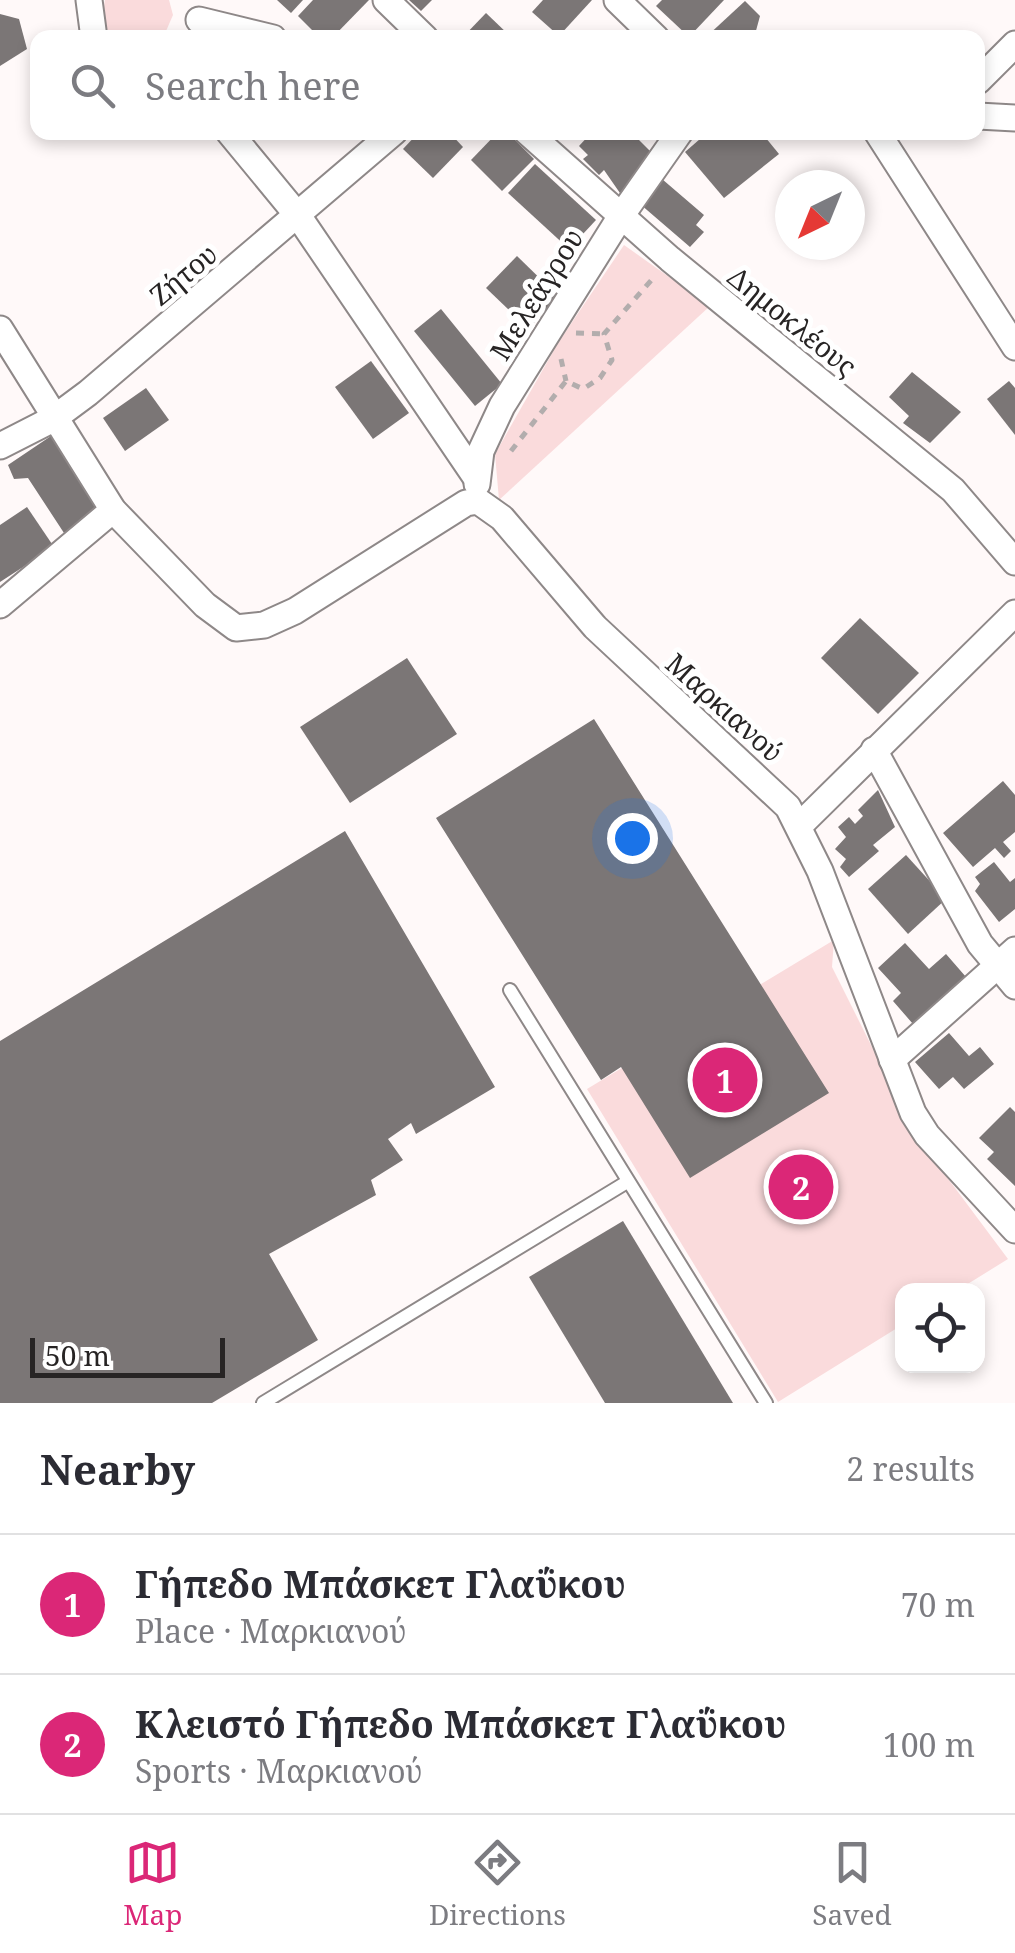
<!DOCTYPE html>
<meta charset="utf-8">
<style>
:root{--surface:#fff;--page:#f7f7f7;--text:#2b2b33;--muted:#7c7c81;--line:#e1e1e2;--accent:#db2777}
body{margin:0;font-family:"Noto Serif",serif;background:var(--page);color:var(--text)}
.controls{position:absolute;right:30px;bottom:30px;display:grid;overflow:hidden;border-radius:20px;box-shadow:0 5px 15px #0003}
.controls button{width:90px;height:90px;display:grid;place-items:center;padding:0;border:0;border-bottom:2px solid var(--line);background:var(--surface);color:var(--text);font:50px sans-serif}
.compass{position:absolute;left:775px;top:170px;width:90px;height:90px;border-radius:50%;background:var(--surface);box-shadow:0 5px 15px #0003;rotate:223deg}
.scale{position:absolute;left:30px;bottom:25px;width:195px;box-sizing:border-box;padding-left:10px;border:5px solid #272424;border-top:0;font-size:28px;line-height:35px;white-space:nowrap;color:#272424;-webkit-text-stroke:8px #fff;paint-order:stroke}
.you{position:absolute;left:632px;top:838px;width:35px;height:35px;margin:-25px;border:8px solid #fff;border-radius:50%;background:#1a73e8;box-shadow:0 0 0 15px #1a73e833}
.badge{display:grid;place-items:center;width:65px;height:65px;border-radius:50%;background:var(--accent);color:#fff;font-size:32px;font-weight:700}
.pin{position:absolute;translate:-50% -50%;border:5px solid #fff;box-shadow:0 2px 10px #0006}
.list{margin:0;padding:0;list-style:none}
h2{display:flex;justify-content:space-between;align-items:center;height:130px;margin:0;padding:0 40px;font-size:42px}
h2 small{font-size:32px;font-weight:400;color:var(--muted)}
.list li{display:grid;grid-template-columns:65px 1fr auto;gap:30px;align-items:center;box-sizing:border-box;height:140px;padding:0 40px;border-top:2px solid var(--line)}
.list b{display:block;font-size:38px;white-space:nowrap}
.list p{margin:0;font-size:32px;white-space:nowrap;color:var(--muted)}
.list em{font-size:32px;font-style:normal;color:var(--muted)}
.icon{flex:none;width:55px;height:55px;fill:none;stroke:currentColor;stroke-width:2;stroke-linecap:round;stroke-linejoin:round}
.map{position:relative;flex:none;width:1015px;height:1403px;overflow:hidden}
.search{position:absolute;background:var(--surface);box-shadow:0 5px 15px #0003;left:30px;right:30px;top:30px;height:110px;display:flex;align-items:center;gap:25px;box-sizing:border-box;padding:0 35px;border-radius:20px;color:var(--muted);font-size:38px}
.sheet{height:410px;background:var(--surface)}
nav{display:flex;justify-content:space-around;align-items:center;box-sizing:border-box;height:140px;border-top:2px solid var(--line);background:var(--surface);font-size:28px;color:var(--muted)}
nav a{display:grid;justify-items:center;gap:5px}
nav .on{color:var(--accent)}
.map>svg:first-child{display:block}
</style>
<div class="map">
<svg width="1015" height="1403" viewBox="0 0 1015 1403">
<rect width="100%" height="100%" fill="#fff9f9"/>
<g fill="#fadbdc">
<polygon points="105,0 169,0 173,15 163,38 111,37 102,18"/>
<polygon points="624,245 710,306 499,500 495,454 558,343"/>
<polygon points="834,940 832,967 917,1137 1008,1259 958,1290 902,1290 902,1325 778,1402 587,1089"/>
</g>
<g fill="#7b7676">
<polygon points="277,0 303,0 291,13"/>
<polygon points="313,0 369,0 332,38 320,38 298,16"/>
<polygon points="409,0 432,0 421,11"/>
<polygon points="543,0 592,0 559,36 532,12"/>
<polygon points="662,0 724,0 689,37 656,6"/>
<polygon points="745,1 760,16 754,38 705,38"/>
<polygon points="486,13 512,38 462,38"/>
<polygon points="0,14 19,19 27,49 0,66"/>
<polygon points="419,132 449,132 463,147 433,178 403,149"/>
<polygon points="498,132 507,132 534,159 502,191 471,160"/>
<polygon points="592,132 631,132 653,154 622,196 604,170 599,175 583,159 588,155 579,146"/>
<polygon points="708,132 761,132 779,154 724,198 685,152"/>
<polygon points="535,164 596,220 569,249 508,193"/>
<polygon points="662,179 704,215 696,225 704,232 690,247 640,204"/>
<polygon points="517,256 558,296 529,329 486,288"/>
<polygon points="441,309 502,384 475,406 414,331"/>
<polygon points="371,361 409,413 373,439 335,387"/>
<polygon points="912,372 961,412 930,443 903,423 909,416 889,397"/>
<polygon points="1009,381 1015,388 1015,435 987,399"/>
<polygon points="146,388 169,420 125,451 103,418"/>
<polygon points="51,436 97,510 64,533 28,478 14,479 8,465"/>
<polygon points="27,507 54,547 0,582 0,525"/>
<polygon points="860,618 919,673 878,714 821,658"/>
<polygon points="407,658 457,734 350,803 300,727"/>
<polygon points="594,719 829,1093 690,1178 621,1067 601,1080 436,818"/>
<polygon points="1003,781 1015,795 1015,832 1003,842 1011,851 1004,858 995,848 973,867 943,833"/>
<polygon points="878,790 895,827 873,845 879,851 849,877 840,867 846,859 835,849 846,837 838,827 849,817 855,824 863,816 858,810"/>
<polygon points="345,831 495,1087 416,1134 411,1123 388,1139 403,1160 371,1180 376,1195 269,1254 318,1340 212,1403 0,1403 0,1041"/>
<polygon points="906,855 946,899 908,934 868,889"/>
<polygon points="994,862 1010,882 1015,878 1015,909 999,922 975,891 980,884 975,877"/>
<polygon points="905,943 929,969 946,954 966,977 913,1024 893,1001 901,993 878,968"/>
<polygon points="949,1033 969,1056 980,1047 994,1064 964,1089 953,1077 939,1089 915,1062"/>
<polygon points="1010,1107 1015,1112 1015,1186 987,1159 994,1152 979,1138"/>
<polygon points="623,1221 733,1403 605,1403 529,1277"/>
</g>
<g fill="none" stroke-linecap="round" stroke-linejoin="round">
<g stroke="#8e8888" stroke-width="16">
<g id="lane">
<polyline points="510,990 766,1403"/>
<polyline points="263,1403 627,1182"/>
</g>
</g>
<g stroke="#8e8888" stroke-width="29">
<g id="street">
<polyline points="89,0 94,38"/>
<polyline points="386,0 425,38"/>
<polyline points="617,0 656,38"/>
<polyline points="199,20 273,38"/>
<polyline points="978,81 1015,44"/>
<polyline points="978,116 1015,118"/>
<polyline points="229,132 299,217 477,479"/>
<polyline points="527,132 670,259 953,490 1015,562"/>
<polyline points="877,132 1015,347"/>
<polyline points="0,329 113,510 205,605 236,628 264,625 295,611 466,503 478,501 502,518 595,627 788,807 820,871 913,1113 927,1135 1015,1230"/>
<polyline points="0,446 53,419 88,393 394,132"/>
<polyline points="477,484 481,451 502,406 621,216 680,132"/>
<polyline points="0,605 113,510"/>
<polyline points="874,750 980,944 1015,986"/>
<polyline points="800,825 1015,613"/>
<polyline points="892,1060 1015,950"/>
</g>
</g>
<g stroke="#b2adad" stroke-width="5" stroke-dasharray="8 8" stroke-linecap="butt">
<polyline points="576,333 604,334"/>
<polyline points="561,359 566,381"/>
<polyline points="511,451 566,381 583,389 600,378 612,360 604,334 655,276"/>
</g>
<use href="#lane" stroke="#fff" stroke-width="12"/>
<use href="#street" stroke="#fff" stroke-width="25"/>
</g>
<g text-anchor="middle" dominant-baseline="central" stroke-width="10" stroke-linejoin="round" paint-order="stroke">
<g font-size="28" fill="#272424" stroke="#fff">
<text transform="translate(183 274) rotate(-40)">Ζήτου</text>
<text transform="translate(536 294) rotate(-58)">Μελεάγρου</text>
<text transform="translate(793 321) rotate(39)">Δημοκλέους</text>
<text transform="translate(725 707) rotate(42)">Μαρκιανού</text>
</g>
</g>
</svg>
<div class="controls">
<button><svg class="icon" aria-label="locate" viewBox="0 0 24 24"><circle cx="12" cy="12" r="6"/><path d="M12 2v4M12 18v4M2 12h4M18 12h4"/></svg></button>
</div>
<svg class="compass" viewBox="-18 -18 36 36"><path d="M0-13l5 13h-10z" fill="#e53935"/><path d="M0 13l5-13h-10z" fill="#7c7c81"/></svg>
<div class="scale">50 m</div>
<div class="you"></div>
<div class="pin badge" style="left:725px;top:1080px">1</div>
<div class="pin badge" style="left:801px;top:1187px">2</div>
<div class="search"><svg class="icon" aria-label="search" viewBox="0 0 24 24"><circle cx="10" cy="10" r="6"/><path d="M15 15l6 6"/></svg>Search here</div>
</div>
<section class="sheet">
<h2>Nearby<small>2 results</small></h2>
<ul class="list">
<li><span class="badge">1</span><div><b>Γήπεδο Μπάσκετ Γλαΰκου</b><p>Place · Μαρκιανού</p></div><em>70 m</em></li>
<li><span class="badge">2</span><div><b>Κλειστό Γήπεδο Μπάσκετ Γλαΰκου</b><p>Sports · Μαρκιανού</p></div><em>100 m</em></li>
</ul>
</section>
<nav>
<a class="on"><svg class="icon" aria-label="map" viewBox="0 0 24 24"><path d="M3 6l6-2 6 2 6-2v14l-6 2-6-2-6 2zM9 4v14M15 6v14"/></svg>Map</a>
<a><svg class="icon" aria-label="directions" viewBox="0 0 24 24"><path d="M12 3l9 9-9 9-9-9zM9 14v-3h6M13 9l2 2-2 2"/></svg>Directions</a>
<a><svg class="icon" aria-label="saved" viewBox="0 0 24 24"><path d="M7 4h10v16l-5-4-5 4z"/></svg>Saved</a>
</nav>
